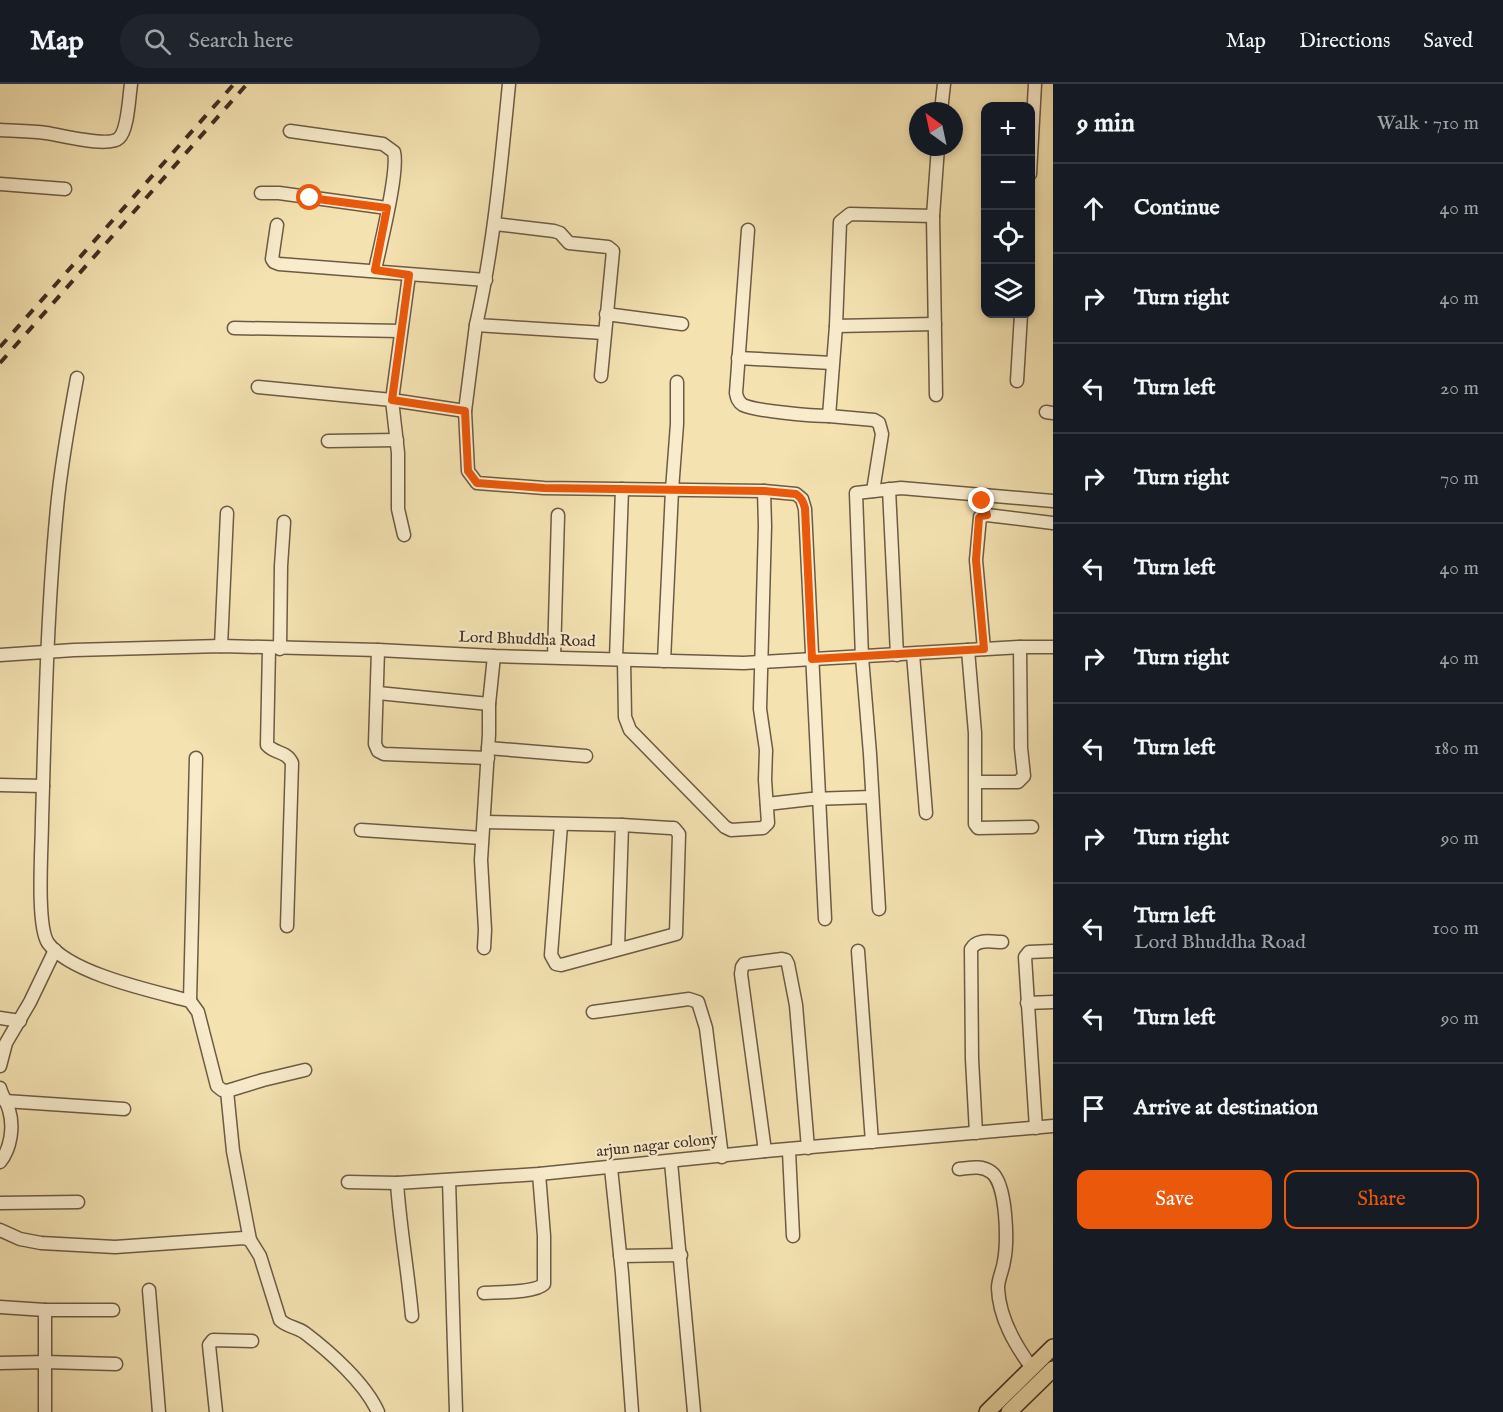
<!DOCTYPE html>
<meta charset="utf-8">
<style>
:root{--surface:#171b24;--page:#20242c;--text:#f1f3f6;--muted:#9ea1a6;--line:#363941;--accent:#ea580c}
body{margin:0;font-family:"IM FELL English",serif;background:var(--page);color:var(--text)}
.controls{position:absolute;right:18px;top:18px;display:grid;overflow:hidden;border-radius:12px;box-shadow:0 3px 9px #0003}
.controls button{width:54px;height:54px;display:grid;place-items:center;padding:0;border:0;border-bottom:2px solid var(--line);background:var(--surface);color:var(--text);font:30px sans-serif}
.compass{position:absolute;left:909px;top:18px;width:54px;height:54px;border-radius:50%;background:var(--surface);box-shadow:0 3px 9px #0003;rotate:327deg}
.stop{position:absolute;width:18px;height:18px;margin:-14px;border:4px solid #ea580c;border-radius:50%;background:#fff}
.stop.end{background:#ea580c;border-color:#fff;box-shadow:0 2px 6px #0008}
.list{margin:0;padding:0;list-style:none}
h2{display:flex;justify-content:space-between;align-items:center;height:78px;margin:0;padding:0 24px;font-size:26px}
h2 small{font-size:20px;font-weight:400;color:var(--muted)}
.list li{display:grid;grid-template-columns:39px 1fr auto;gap:18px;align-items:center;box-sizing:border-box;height:90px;padding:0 24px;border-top:2px solid var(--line)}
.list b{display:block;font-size:22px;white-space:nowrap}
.list p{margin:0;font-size:20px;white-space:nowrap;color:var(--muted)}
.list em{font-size:20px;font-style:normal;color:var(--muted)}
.actions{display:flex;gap:12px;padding:18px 24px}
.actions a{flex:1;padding:14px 0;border:2px solid var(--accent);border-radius:12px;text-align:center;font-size:21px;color:var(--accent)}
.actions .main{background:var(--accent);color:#fff}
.icon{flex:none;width:33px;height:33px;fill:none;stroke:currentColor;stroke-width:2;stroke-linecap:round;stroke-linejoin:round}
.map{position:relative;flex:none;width:1053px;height:1328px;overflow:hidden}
header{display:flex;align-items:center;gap:36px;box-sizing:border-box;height:84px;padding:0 30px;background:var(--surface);border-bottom:2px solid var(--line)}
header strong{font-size:28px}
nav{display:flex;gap:33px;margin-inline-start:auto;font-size:21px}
.search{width:420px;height:54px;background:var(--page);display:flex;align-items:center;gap:15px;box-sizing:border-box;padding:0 21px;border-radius:33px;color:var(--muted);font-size:22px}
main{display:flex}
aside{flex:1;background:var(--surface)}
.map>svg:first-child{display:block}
</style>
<header>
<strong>Map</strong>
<div class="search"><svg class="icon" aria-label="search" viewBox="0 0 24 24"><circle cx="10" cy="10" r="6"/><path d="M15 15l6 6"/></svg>Search here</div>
<nav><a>Map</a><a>Directions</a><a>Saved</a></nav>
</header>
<main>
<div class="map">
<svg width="1053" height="1328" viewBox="0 0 1053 1328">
<rect width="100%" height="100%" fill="#f4e2b1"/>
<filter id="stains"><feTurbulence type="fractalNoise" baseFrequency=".00333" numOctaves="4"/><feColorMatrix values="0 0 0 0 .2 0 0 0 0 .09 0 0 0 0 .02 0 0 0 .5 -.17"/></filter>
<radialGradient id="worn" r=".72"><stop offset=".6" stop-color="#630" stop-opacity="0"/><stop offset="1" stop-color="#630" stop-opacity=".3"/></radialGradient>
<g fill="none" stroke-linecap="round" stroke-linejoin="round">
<g stroke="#6c5b44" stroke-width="15">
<g id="minor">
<path d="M509 0C501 81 494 161 476 241L604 249"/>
<polyline points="941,27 944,0"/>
<path d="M0 46C15 47 31 47 46 49 61 51 109 64 119 54 128 46 129 13 131 0"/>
<path d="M290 47 383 60 394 68C399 88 380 162 375 186"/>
<polyline points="1030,90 1035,0"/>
<polyline points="0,100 65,105"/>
<polyline points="261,109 279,109 387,124"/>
<polyline points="495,140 554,147 560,149 569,159 608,163 613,167 601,292"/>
<polyline points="277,141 272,175 274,178 279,180 486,196"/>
<path d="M748 146 736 309C737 314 738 318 743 321 755 327 813 332 829 332L836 242 840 138 850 130 933 132"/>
<polyline points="606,230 682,240"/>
<polyline points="476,241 465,327 468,387 477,399 544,404 764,407 796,410 802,415 805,425 825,835"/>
<polyline points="836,242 935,240"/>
<polyline points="234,244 401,247"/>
<polyline points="738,274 832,279"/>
<path d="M77 294C69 337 61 380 57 424 47 528 45 633 42 737 42 762 36 841 48 859 71 890 153 907 190 917L198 928 217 1002 222 1006 227 1007 263 996 305 986"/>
<polyline points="1017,297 1021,230"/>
<polyline points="258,303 392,316 465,327"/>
<polyline points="936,311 933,132 938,63"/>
<polyline points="1046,328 1053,329"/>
<polyline points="829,332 874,336 879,339 882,350 873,407"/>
<polyline points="328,357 397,356"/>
<polyline points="889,405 897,571"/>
<polyline points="404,451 398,425 398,369 392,316 409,191"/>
<polyline points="221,562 227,429"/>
<path d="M269 564 267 661C275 670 287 667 292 679L287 842"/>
<polyline points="280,565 281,482 284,438"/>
<polyline points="984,565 976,476 980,433 987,431 1053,439"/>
<polyline points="378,566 375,660 378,667 384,670 488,674"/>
<polyline points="968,566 975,649 975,740 978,744 1032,743"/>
<polyline points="913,570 926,729"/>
<polyline points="0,571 74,566 221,562 378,566 494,572 744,579 1020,563 1053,563"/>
<polyline points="554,573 558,431"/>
<polyline points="616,575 622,405"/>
<polyline points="624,576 625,633 630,646 725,743 731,746 763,744 768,739 765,696 766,666 760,625 765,442 764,407"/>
<polyline points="664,577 672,406 677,340 677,298"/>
<polyline points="378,609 489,620"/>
<polyline points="488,664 586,672"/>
<polyline points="976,698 1018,698 1024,692 1021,664 1020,563"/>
<polyline points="0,701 43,702"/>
<polyline points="767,720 811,715 872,713"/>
<polyline points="484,738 622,741 618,864"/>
<polyline points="561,741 551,871 556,880 561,881 676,850 679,750 674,744 670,744 622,741"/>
<polyline points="361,746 482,754"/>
<polyline points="879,825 870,670 862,573 856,409 901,404 1053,417"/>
<polyline points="484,864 485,846 481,776 489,650 489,620 494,572"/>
<polyline points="858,867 872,1058"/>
<polyline points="190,917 196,674"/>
<polyline points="1027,919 1053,918"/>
<polyline points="593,928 689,915 698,918 706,944 722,1073"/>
<polyline points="0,934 20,937"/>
<polyline points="0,982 6,959 30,918 55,866"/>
<path d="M0 1004C2 1012 7 1018 9 1026 14 1042 11 1065 0 1078"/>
<polyline points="227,1007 233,1067 250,1156"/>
<polyline points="5,1017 124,1025"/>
<polyline points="1036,1044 1025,873 1029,868 1053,867"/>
<path d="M976 1049 972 975 971 865C977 854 992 858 1002 858"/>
<polyline points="765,1067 741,890 742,883 744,880 782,875 786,876 788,880 796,921 808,1064"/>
<polyline points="789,1067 793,1152"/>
<polyline points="671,1078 694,1328"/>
<polyline points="611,1084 622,1189 632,1328"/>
<path d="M959 1085C970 1084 981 1081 991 1088 1007 1099 1008 1159 1004 1177 1003 1186 998 1195 998 1204 999 1234 1015 1261 1032 1284"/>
<polyline points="449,1096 456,1328"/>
<polyline points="348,1098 397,1099"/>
<polyline points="0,1119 78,1118"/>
<path d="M0 1146 20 1155 41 1159 115 1163 244 1154 250 1156 260 1172 280 1236C287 1243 297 1243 305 1249 330 1268 365 1299 378 1328"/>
<polyline points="620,1172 681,1171"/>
<polyline points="149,1206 159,1328"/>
<path d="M484 1209C498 1208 535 1209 544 1200V1152L539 1090"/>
<polyline points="0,1223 45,1226 45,1328"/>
<polyline points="45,1226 113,1226"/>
<path d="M412 1232C408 1187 400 1144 397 1099L539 1090 765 1067 1053 1042"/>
<polyline points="0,1279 46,1278 116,1280"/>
<polyline points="216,1328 209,1261 213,1256 252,1257"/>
</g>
</g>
<g stroke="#3f2e20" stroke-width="18">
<g id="major">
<polyline points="987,1328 1053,1263"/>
<polyline points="1009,1328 1053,1285"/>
</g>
</g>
<use href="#minor" stroke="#f8eccc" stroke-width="12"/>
<use href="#major" stroke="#f4e2b1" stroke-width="15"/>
<g stroke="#3f2e20" stroke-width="4" stroke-dasharray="10 10" stroke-linecap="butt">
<polyline points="0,263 234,0"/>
<polyline points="0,279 247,0"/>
</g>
</g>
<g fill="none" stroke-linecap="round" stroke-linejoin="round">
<path stroke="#ea580c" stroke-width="8" d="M310 114 387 124 375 186 409 191 392 316 465 327 468 387 477 399 544 404 764 407 796 410C802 414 803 418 805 424L812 575 984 565 976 476 979 434 981 432 987 431 982 417"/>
</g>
<g text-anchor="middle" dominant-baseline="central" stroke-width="4.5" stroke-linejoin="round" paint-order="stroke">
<g font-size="16" fill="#3f2e20" stroke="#f8eccc">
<text transform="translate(527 556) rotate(2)">Lord Bhuddha Road</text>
<text transform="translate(657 1062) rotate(-6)">arjun nagar colony</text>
</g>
</g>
<rect width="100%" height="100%" filter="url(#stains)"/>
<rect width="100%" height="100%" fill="url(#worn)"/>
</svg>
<div class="controls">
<button>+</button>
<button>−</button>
<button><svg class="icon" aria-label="locate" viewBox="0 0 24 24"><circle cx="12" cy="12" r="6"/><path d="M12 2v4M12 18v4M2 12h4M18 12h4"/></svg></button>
<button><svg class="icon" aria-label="layers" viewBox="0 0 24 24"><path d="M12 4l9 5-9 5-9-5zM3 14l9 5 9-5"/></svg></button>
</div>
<svg class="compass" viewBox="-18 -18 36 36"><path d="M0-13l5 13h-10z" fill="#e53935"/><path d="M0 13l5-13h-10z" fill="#9ea1a6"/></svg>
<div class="stop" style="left:310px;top:114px"></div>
<div class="stop end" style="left:982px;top:417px"></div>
</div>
<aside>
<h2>9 min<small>Walk · 710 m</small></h2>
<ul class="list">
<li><svg class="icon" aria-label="ahead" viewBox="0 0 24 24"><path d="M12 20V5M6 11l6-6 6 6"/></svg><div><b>Continue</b></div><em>40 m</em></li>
<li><svg class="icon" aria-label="right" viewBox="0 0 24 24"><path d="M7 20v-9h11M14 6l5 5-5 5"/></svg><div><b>Turn right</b></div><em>40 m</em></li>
<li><svg class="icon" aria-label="left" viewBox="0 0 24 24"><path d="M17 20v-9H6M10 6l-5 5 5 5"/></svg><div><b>Turn left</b></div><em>20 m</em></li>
<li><svg class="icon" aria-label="right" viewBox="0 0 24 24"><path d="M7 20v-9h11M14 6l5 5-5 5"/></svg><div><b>Turn right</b></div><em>70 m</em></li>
<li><svg class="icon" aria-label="left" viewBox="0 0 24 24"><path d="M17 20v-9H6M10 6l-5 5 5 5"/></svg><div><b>Turn left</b></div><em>40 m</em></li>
<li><svg class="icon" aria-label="right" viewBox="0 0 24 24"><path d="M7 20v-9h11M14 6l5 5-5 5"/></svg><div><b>Turn right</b></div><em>40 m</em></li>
<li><svg class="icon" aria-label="left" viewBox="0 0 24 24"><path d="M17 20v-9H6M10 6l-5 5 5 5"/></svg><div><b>Turn left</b></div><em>180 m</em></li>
<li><svg class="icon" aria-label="right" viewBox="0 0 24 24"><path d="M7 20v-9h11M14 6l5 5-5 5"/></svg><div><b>Turn right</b></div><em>90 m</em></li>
<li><svg class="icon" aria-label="left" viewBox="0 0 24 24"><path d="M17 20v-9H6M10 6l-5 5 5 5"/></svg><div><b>Turn left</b><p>Lord Bhuddha Road</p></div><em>100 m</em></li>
<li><svg class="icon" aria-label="left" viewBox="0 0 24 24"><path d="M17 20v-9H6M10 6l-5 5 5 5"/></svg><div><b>Turn left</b></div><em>90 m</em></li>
<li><svg class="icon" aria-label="arrive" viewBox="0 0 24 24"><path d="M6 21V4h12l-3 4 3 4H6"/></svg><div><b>Arrive at destination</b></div></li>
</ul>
<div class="actions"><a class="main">Save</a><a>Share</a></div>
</aside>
</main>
